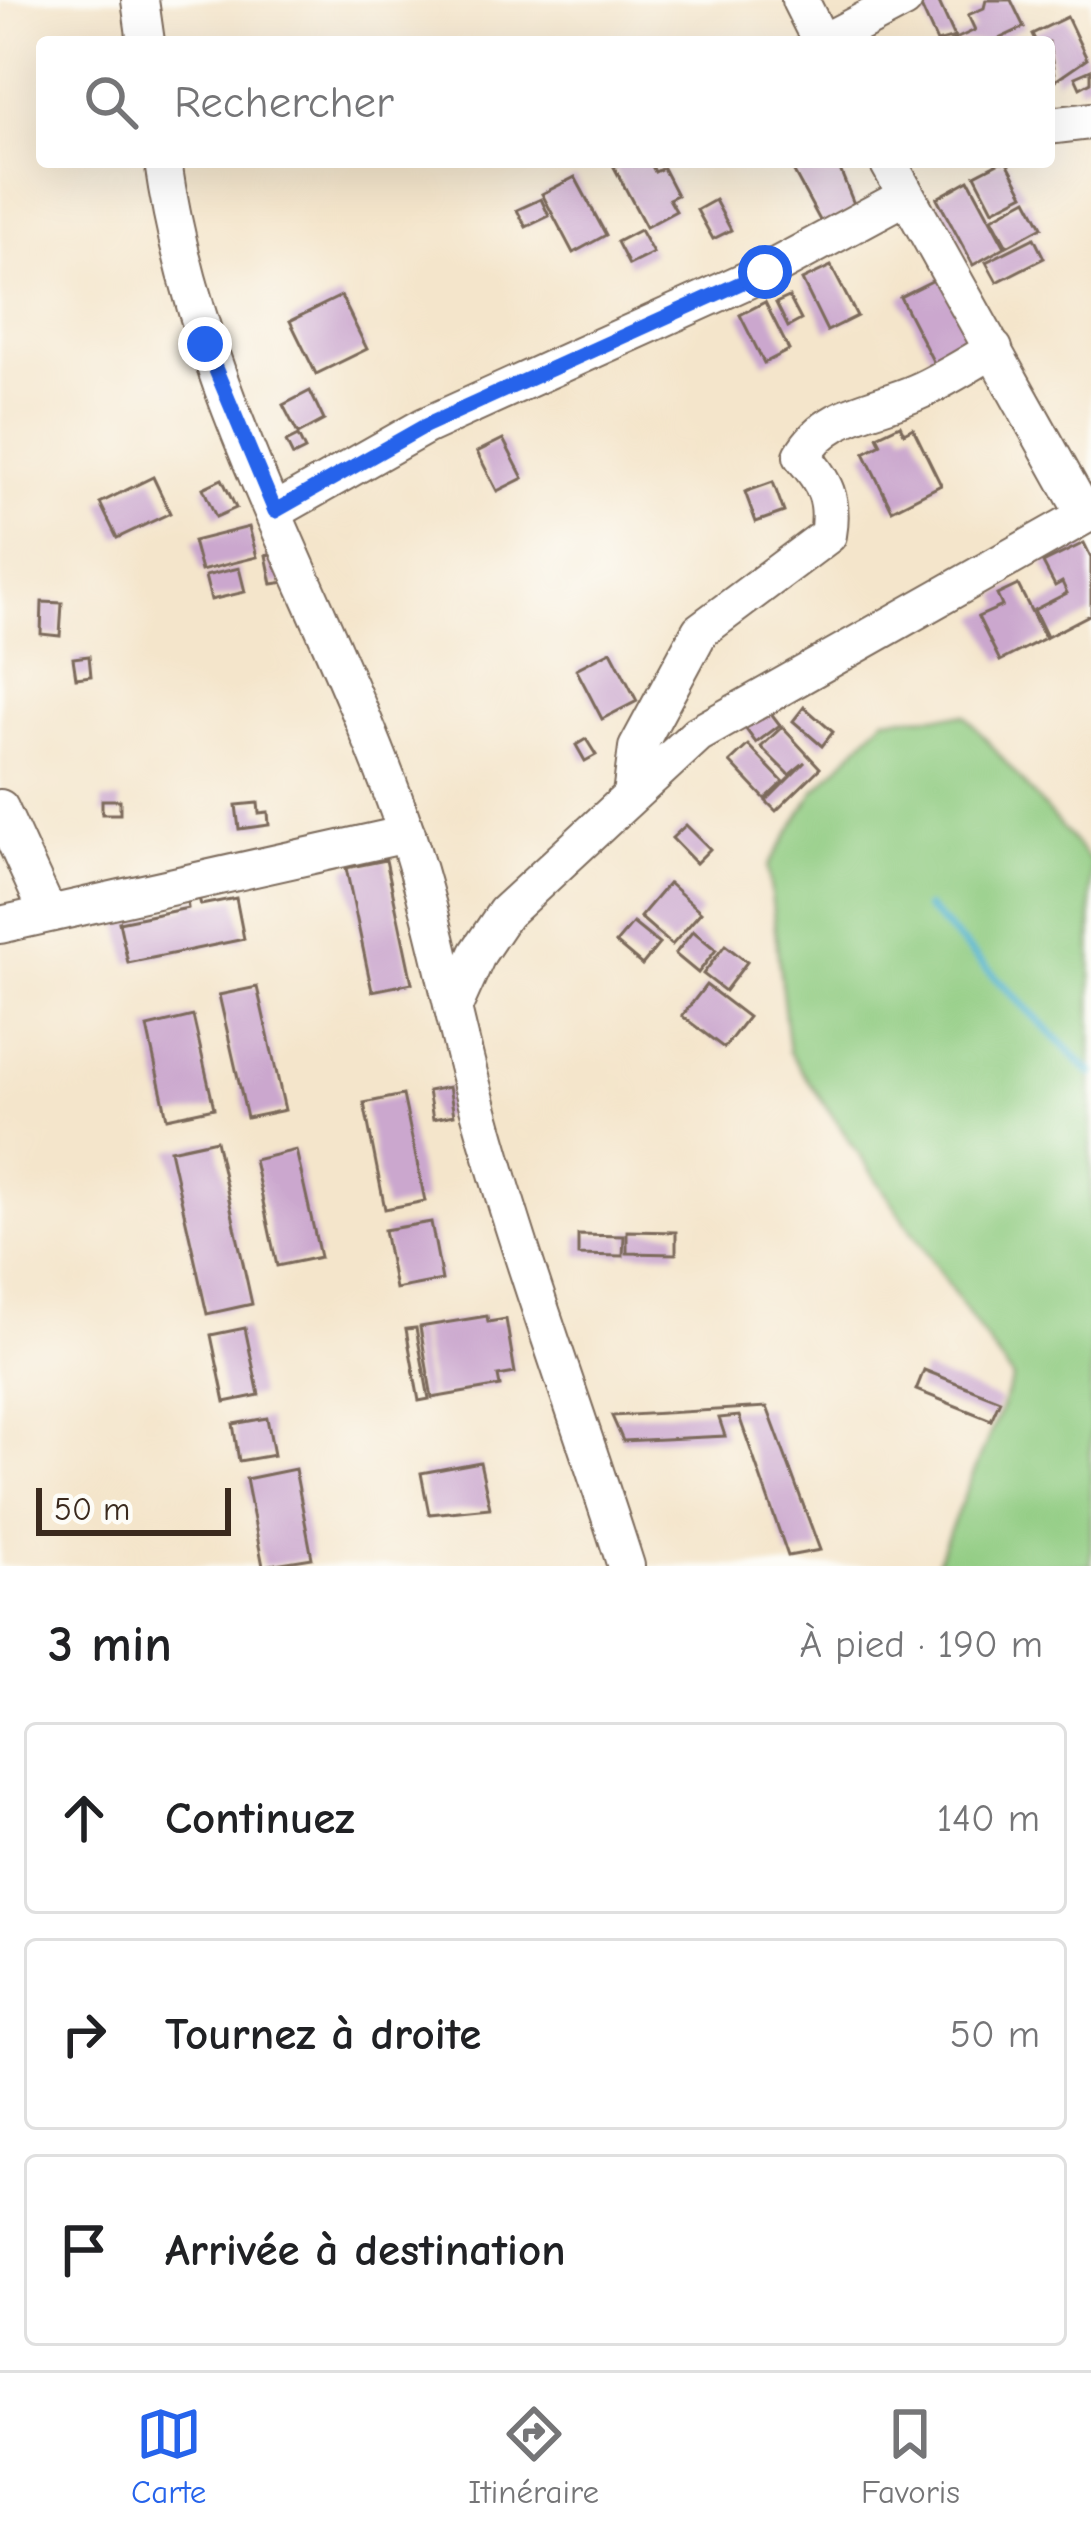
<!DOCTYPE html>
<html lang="fr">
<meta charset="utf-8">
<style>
:root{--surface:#fff;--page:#f6f6f6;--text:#202124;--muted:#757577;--line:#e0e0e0;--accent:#2563eb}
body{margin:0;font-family:"Comic Neue",sans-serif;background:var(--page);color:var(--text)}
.scale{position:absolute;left:36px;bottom:30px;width:195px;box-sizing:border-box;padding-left:12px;border:6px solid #3b2a1e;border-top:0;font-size:33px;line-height:42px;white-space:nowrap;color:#3b2a1e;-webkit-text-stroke:9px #fdfcf7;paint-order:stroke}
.stop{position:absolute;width:36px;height:36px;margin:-27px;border:9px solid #2563eb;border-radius:50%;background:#fff}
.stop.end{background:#2563eb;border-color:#fff;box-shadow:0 3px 12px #0008}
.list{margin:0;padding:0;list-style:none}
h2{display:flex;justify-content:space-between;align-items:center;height:156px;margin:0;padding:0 48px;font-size:51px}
h2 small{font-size:39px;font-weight:400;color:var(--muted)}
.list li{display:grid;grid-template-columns:78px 1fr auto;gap:36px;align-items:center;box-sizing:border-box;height:192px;margin:0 24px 24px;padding:0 24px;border:3px solid var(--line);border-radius:12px}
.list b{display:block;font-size:45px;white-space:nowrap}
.list em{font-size:39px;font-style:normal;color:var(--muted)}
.icon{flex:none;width:66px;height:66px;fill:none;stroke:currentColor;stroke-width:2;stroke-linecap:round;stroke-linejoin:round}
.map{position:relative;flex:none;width:1091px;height:1566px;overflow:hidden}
.search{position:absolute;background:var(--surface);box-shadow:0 12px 48px #0002;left:36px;right:36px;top:36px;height:132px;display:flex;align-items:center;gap:30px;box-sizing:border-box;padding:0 42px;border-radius:12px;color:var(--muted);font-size:45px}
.sheet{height:804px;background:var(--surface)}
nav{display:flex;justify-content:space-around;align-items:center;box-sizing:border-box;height:168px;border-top:3px solid var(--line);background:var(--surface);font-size:33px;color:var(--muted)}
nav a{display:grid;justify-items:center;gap:6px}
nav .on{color:var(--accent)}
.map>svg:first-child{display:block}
</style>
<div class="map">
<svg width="1091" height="1566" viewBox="0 0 1091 1566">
<rect width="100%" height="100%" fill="#fdfcf7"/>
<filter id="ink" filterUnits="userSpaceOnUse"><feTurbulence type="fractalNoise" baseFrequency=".00833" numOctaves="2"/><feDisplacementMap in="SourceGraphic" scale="24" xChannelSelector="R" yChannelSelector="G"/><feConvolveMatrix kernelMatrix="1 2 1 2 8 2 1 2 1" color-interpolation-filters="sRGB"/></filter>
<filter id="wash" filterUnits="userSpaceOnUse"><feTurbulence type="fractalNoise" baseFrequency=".004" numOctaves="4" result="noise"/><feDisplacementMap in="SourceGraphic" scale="48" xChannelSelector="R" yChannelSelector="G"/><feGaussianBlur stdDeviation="2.7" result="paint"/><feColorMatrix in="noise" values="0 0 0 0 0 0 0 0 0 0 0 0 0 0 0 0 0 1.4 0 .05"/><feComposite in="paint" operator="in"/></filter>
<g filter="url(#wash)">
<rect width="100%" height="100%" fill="#f4e5cb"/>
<polygon fill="#8fcb80" stroke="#657a4f" stroke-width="3" points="965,715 1091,862 1091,1566 935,1566 1013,1379 789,1052 768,867 814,792 885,718"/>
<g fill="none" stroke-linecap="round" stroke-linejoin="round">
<polyline stroke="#4db1cc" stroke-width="8" points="927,908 1091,1073"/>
</g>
<g id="blocks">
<g fill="#cba7ce">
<polygon points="918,0 938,0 955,37 937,42"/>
<polygon points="986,0 1011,0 1024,27 992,42 949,42 975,30 968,15 984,8"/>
<polygon points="1067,17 1087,59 1055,81 1049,42 1036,42 1032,34"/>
<polygon points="1091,70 1091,82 1080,88 1075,77"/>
<polygon points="623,162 650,162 655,172 663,168 677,195 669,199 676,211 646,227 614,167"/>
<polygon points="837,162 856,209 823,226 789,163"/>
<polygon points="1000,162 1007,162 1024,194 993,210 975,175"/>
<polygon points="575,177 606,235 573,253 542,194"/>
<polygon points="969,180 1005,247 973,265 937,198"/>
<polygon points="541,199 549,216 526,227 517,210"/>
<polygon points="1027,199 1042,227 1007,246 992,218"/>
<polygon points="715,200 731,230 713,239 697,210"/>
<polygon points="640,230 653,253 629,265 617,242"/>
<polygon points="1034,238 1044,258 997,282 986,262"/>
<polygon points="831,266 857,316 827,331 802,280"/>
<polygon points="942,276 977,346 936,367 900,297"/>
<polygon points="341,296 367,349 316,374 290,321"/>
<polygon points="789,297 801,320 788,327 776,303"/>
<polygon points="765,302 789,350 764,363 740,315"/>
<polygon points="310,391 324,420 298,434 283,405"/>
<polygon points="900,425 904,433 913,428 941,485 892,510 864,453 881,444 877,436"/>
<polygon points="298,436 305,450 293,456 286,442"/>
<polygon points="503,439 523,478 497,491 477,452"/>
<polygon points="153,477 170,513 117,538 100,503"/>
<polygon points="222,479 236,508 216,517 203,488"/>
<polygon points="773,482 784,512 756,522 745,492"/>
<polygon points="249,527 257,557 201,571 193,541"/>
<polygon points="1084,543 1091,557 1091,614 1047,637 1034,610 1067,593 1062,582 1055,586 1043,563"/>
<polygon points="286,551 292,581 272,584 266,555"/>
<polygon points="239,568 245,592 211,600 205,576"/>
<polygon points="1018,585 1045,638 1000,661 978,617 1002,606 997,595"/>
<polygon points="42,602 62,603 60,636 41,634"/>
<polygon points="611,651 637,701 602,719 576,669"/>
<polygon points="89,656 91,676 76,678 73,658"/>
<polygon points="764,704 780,725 756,743 740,721"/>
<polygon points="804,707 833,732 822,746 793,721"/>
<polygon points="782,727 820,768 776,811 766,801 805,762 789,775 761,747"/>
<polygon points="586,739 596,755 585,761 576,745"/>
<polygon points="748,745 783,782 765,799 730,762"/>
<rect x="102" y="800" width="18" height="14"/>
<polygon points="258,803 259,813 268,812 269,825 239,829 236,805"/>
<polygon points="686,825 710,849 696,863 672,838"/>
<polygon points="386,860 412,983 372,991 346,868"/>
<polygon points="669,883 701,912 672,945 640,917"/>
<polygon points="199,898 201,905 236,898 244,939 128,963 119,922 188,908 187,900"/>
<polygon points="633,923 659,944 642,965 616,943"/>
<polygon points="693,931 716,950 698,973 675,954"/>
<polygon points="725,945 747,962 725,991 703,974"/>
<polygon points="706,985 748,1017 724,1048 682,1016"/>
<polygon points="257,987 285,1110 247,1118 219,995"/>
<polygon points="193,1016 214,1108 167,1118 147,1027"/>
<polygon points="449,1087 454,1115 433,1119 428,1091"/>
<polygon points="403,1095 425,1201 385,1209 364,1103"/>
<polygon points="216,1140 252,1304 207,1314 170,1150"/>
<polygon points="296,1150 320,1257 277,1266 254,1160"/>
<polygon points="431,1222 442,1280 395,1289 384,1230"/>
<polygon points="627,1231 676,1232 676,1254 627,1253"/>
<polygon points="578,1235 624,1236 623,1256 578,1255"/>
<polygon points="487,1316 488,1322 506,1319 515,1373 498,1376 500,1386 432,1398 420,1327"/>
<polygon points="245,1328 259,1395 225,1402 211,1335"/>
<polygon points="416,1328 429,1399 419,1401 406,1329"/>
<polygon points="924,1370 1000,1400 991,1420 916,1390"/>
<polygon points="767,1407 820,1550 788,1556 739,1416 719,1418 725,1436 623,1441 612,1416"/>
<polygon points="267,1418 274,1455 239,1461 233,1424"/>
<polygon points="480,1462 490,1508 429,1514 421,1473"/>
<polygon points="295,1469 312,1558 263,1566 246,1479"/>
</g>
</g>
</g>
<g filter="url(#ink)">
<use href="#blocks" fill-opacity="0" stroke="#7c6b5b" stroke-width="3"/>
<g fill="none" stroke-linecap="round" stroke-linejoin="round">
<g stroke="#7c6b5b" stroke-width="40">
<g id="minor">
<polyline points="140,0 146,42"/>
<polyline points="800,0 821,42"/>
<polyline points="824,42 904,0"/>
<polyline points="1049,126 1091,121"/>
<path d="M163 162C197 401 330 609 407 835 434 916 449 999 471 1081 514 1245 575 1405 626 1566"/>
<polyline points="888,162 1085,515"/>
<polyline points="275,511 425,426 765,272 906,196"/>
<path d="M631 795 637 748 700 631 828 535C834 500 825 482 802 456 827 412 874 411 917 392 944 380 969 364 994 349"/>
<polyline points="0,808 48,913"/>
<polyline points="0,925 407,834"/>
<polyline points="455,1004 478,953 505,913 698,734 1091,512"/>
</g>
</g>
<use href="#minor" stroke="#fff" stroke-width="36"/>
</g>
</g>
<g fill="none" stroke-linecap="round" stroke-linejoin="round" filter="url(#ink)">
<polyline stroke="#2563eb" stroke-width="15" points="205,344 275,511 425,426 765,272"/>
</g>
</svg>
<div class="scale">50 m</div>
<div class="stop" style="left:765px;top:272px"></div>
<div class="stop end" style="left:205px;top:344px"></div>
<div class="search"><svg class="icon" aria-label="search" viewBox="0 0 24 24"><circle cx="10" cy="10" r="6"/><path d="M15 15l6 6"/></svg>Rechercher</div>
</div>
<section class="sheet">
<h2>3 min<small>À pied · 190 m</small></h2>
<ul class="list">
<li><svg class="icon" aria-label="ahead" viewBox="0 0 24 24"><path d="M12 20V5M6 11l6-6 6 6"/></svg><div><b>Continuez</b></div><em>140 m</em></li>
<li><svg class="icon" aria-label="right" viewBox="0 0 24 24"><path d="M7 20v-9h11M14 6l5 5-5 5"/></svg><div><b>Tournez à droite</b></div><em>50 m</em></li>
<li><svg class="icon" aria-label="arrive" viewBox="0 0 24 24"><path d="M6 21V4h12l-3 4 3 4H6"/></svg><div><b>Arrivée à destination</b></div></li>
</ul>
</section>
<nav>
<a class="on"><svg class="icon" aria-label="map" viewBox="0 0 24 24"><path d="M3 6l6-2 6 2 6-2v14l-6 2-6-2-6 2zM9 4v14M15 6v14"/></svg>Carte</a>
<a><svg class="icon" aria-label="directions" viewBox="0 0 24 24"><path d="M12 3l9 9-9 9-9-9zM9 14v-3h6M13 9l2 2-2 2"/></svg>Itinéraire</a>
<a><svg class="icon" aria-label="saved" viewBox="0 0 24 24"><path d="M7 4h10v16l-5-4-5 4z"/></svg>Favoris</a>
</nav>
